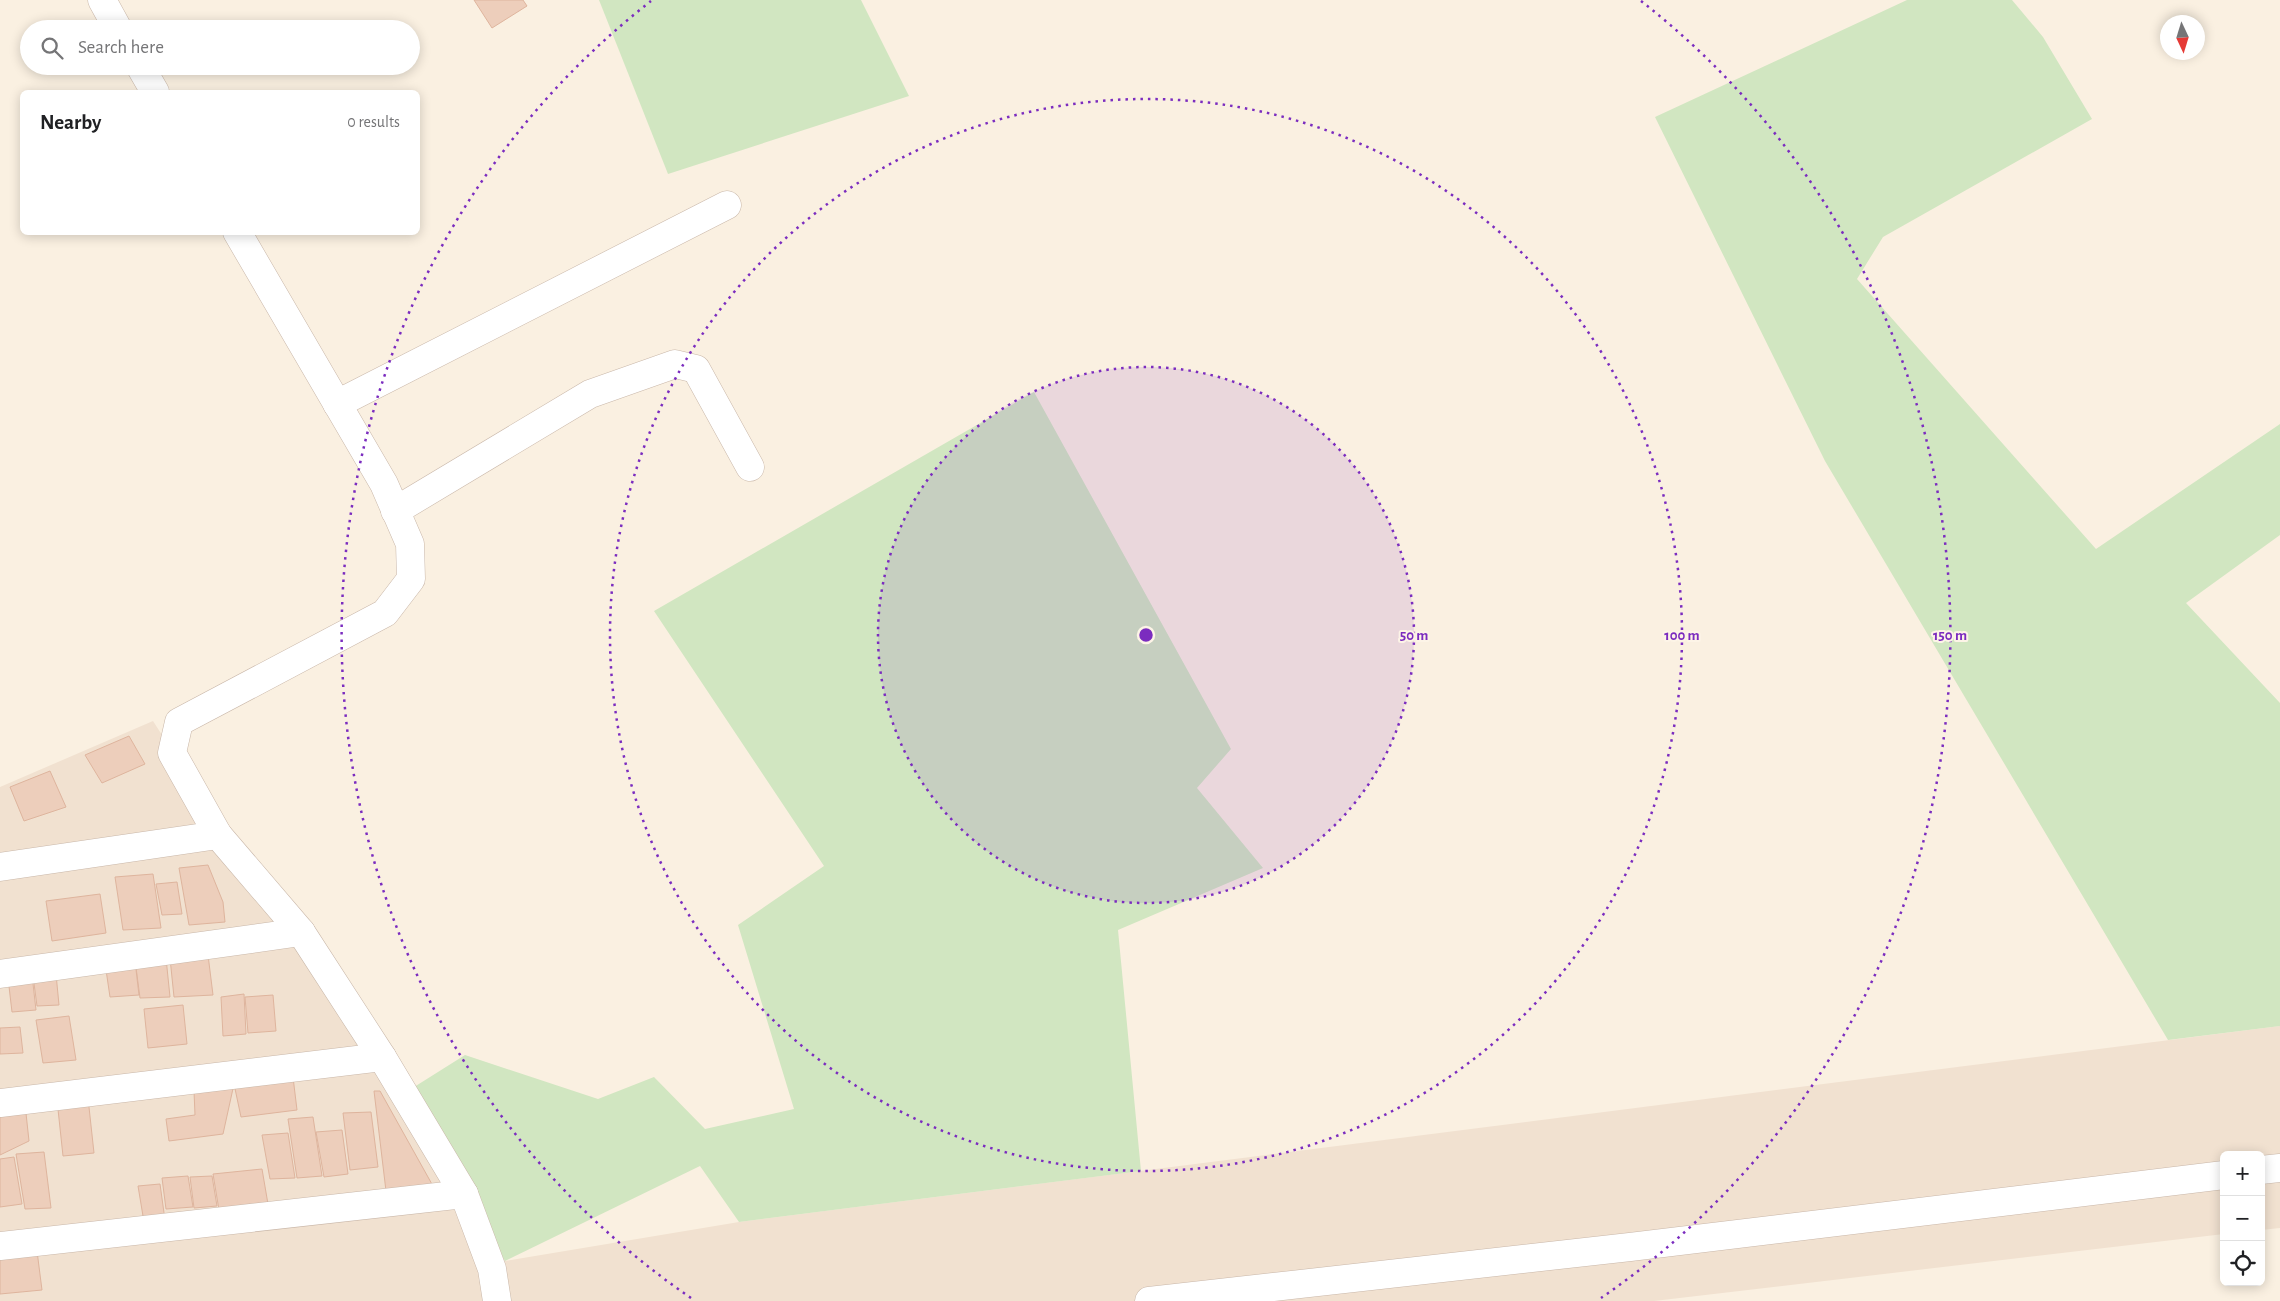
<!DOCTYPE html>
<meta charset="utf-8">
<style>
:root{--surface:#fff;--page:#f6f6f6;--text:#202124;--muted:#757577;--line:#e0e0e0}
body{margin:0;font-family:"Alegreya Sans",sans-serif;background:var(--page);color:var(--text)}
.controls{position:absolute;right:15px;bottom:15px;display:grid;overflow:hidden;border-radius:8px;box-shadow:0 2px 12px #0003}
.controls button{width:45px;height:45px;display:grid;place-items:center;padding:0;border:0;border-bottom:1px solid var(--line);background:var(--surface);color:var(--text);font:25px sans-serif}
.compass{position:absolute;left:2160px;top:15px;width:45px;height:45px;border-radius:50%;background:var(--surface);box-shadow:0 2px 12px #0003;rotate:176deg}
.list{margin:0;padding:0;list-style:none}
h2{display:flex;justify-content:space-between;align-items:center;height:65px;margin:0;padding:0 20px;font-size:21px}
h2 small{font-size:16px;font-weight:400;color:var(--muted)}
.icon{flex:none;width:28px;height:28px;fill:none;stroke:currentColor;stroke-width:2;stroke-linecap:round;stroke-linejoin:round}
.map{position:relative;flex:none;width:2280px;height:1301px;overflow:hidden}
.search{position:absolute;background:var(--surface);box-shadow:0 2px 12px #0003;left:20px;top:20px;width:400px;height:55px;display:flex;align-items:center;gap:12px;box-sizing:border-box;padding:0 18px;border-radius:28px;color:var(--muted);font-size:19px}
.panel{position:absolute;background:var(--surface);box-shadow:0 2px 12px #0003;left:20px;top:90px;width:400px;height:145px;border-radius:8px}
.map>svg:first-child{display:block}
</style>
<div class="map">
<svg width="2280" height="1301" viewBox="0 0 2280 1301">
<rect width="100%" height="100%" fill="#faf0e1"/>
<polygon fill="#f1e1d0" points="153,721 246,866 403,1094 505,1261 739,1222 2280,1026 2280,1228 2261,1230 2261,1155 2224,1155 2224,1234 1654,1301 0,1301 0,787"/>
<g fill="#d1e6c1">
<polygon points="599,0 861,0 909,96 668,174"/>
<polygon points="1907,0 2012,0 2043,37 2092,119 1883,237 1857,279 2096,549 2280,424 2280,535 2186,603 2280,703 2280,1026 2168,1040 1825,461 1655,117"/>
<polygon points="1034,392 1231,749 1197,788 1263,868 1118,930 1141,1171 739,1222 700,1166 505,1261 403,1094 465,1055 598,1099 654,1077 705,1129 794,1109 738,925 824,866 654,611"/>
</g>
<g fill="#edcebb" stroke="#deb49d">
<polygon points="474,0 523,0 527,6 492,28"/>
<polygon points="129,736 145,764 102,783 85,755"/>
<polygon points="50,771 66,807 24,821 10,787"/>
<polygon points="208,865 223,902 225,922 189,925 179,868"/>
<polygon points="153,874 161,928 123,930 115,877"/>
<polygon points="177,882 182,914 162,915 156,884"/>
<polygon points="100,894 106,933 52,941 46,901"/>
<polygon points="208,955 213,995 174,997 170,958"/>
<polygon points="166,958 170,997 140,998 135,960"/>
<polygon points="135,961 139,995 110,997 105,963"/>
<polygon points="56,974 59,1005 37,1006 33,976"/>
<polygon points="32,975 36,1010 12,1012 8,978"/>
<polygon points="244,994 246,1034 223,1036 221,997"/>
<polygon points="273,995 276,1031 248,1033 245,997"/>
<polygon points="183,1005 187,1044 148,1048 144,1009"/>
<polygon points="69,1016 76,1060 43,1063 36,1020"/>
<polygon points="20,1027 23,1053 0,1054 0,1028"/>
<polygon points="293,1077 297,1110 241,1117 234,1084"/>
<polygon points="234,1084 223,1134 169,1141 166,1119 195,1115 194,1091"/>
<polygon points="374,1091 380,1091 433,1186 386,1191"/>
<polygon points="88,1098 94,1153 63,1156 57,1100"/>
<polygon points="25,1104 29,1141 0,1155 0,1107"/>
<polygon points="371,1112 378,1167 350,1170 343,1113"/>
<polygon points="313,1117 322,1176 297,1178 288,1119"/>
<polygon points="342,1130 348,1174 324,1177 316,1132"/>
<polygon points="288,1133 295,1178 270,1179 262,1135"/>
<polygon points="44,1152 51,1208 25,1209 16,1154"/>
<polygon points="14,1157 22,1204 0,1207 0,1159"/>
<polygon points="262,1169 269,1210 220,1216 213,1174"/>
<polygon points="188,1176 193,1207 166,1209 162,1178"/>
<polygon points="212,1176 217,1206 194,1208 190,1177"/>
<polygon points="160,1184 165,1220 144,1222 138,1186"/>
<polygon points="37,1251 42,1290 0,1294 0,1254"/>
</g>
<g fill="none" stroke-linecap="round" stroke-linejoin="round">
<g stroke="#c9b7a9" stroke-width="29">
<g id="minor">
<polyline points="102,0 118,29"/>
<polyline points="140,66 155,92"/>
<polyline points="237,232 384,484 410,544 411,579 385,613 179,722 172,753 218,835 301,932 382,1057 464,1194 492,1269 497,1301"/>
<polyline points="337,404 727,205"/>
<polyline points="395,511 590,394 675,364 696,369 750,467"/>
<polyline points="0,867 218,835"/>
<polyline points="0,974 301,932"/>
<polyline points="0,1103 382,1057"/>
<polyline points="2261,1170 2280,1168"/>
<polyline points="0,1246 464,1194"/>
<polyline points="1149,1301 1630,1247 2224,1175"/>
</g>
</g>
<use href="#minor" stroke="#fff" stroke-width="28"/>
</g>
<circle cx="1146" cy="635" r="268" fill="#7b2cbf" fill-opacity=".12"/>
<g fill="none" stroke="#7b2cbf" stroke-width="2.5" stroke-dasharray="2.5 5">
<circle cx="1146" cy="635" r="268"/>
<circle cx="1146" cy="635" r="536"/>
<path d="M691 1298A804 804 0 0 1 651 1M1641 1A804 804 0 0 1 1601 1298"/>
</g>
<circle cx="1146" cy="635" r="8" fill="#7b2cbf" stroke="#fdf4e7" stroke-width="2.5"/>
<g font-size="15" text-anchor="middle" font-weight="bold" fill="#7b2cbf" stroke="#fdf4e7" stroke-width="4" stroke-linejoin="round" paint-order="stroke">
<text x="1414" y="640">50 m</text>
<text x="1682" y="640">100 m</text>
<text x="1950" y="640">150 m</text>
</g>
</svg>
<div class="controls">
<button>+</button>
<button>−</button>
<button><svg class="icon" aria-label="locate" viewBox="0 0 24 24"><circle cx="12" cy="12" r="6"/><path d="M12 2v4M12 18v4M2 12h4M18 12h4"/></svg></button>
</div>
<svg class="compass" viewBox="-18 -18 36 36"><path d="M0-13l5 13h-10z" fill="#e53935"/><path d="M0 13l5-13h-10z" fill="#757577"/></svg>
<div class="search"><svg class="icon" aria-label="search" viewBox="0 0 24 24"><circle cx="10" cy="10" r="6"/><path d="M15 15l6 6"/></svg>Search here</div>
<section class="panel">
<h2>Nearby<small>0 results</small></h2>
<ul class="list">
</ul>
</section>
</div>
